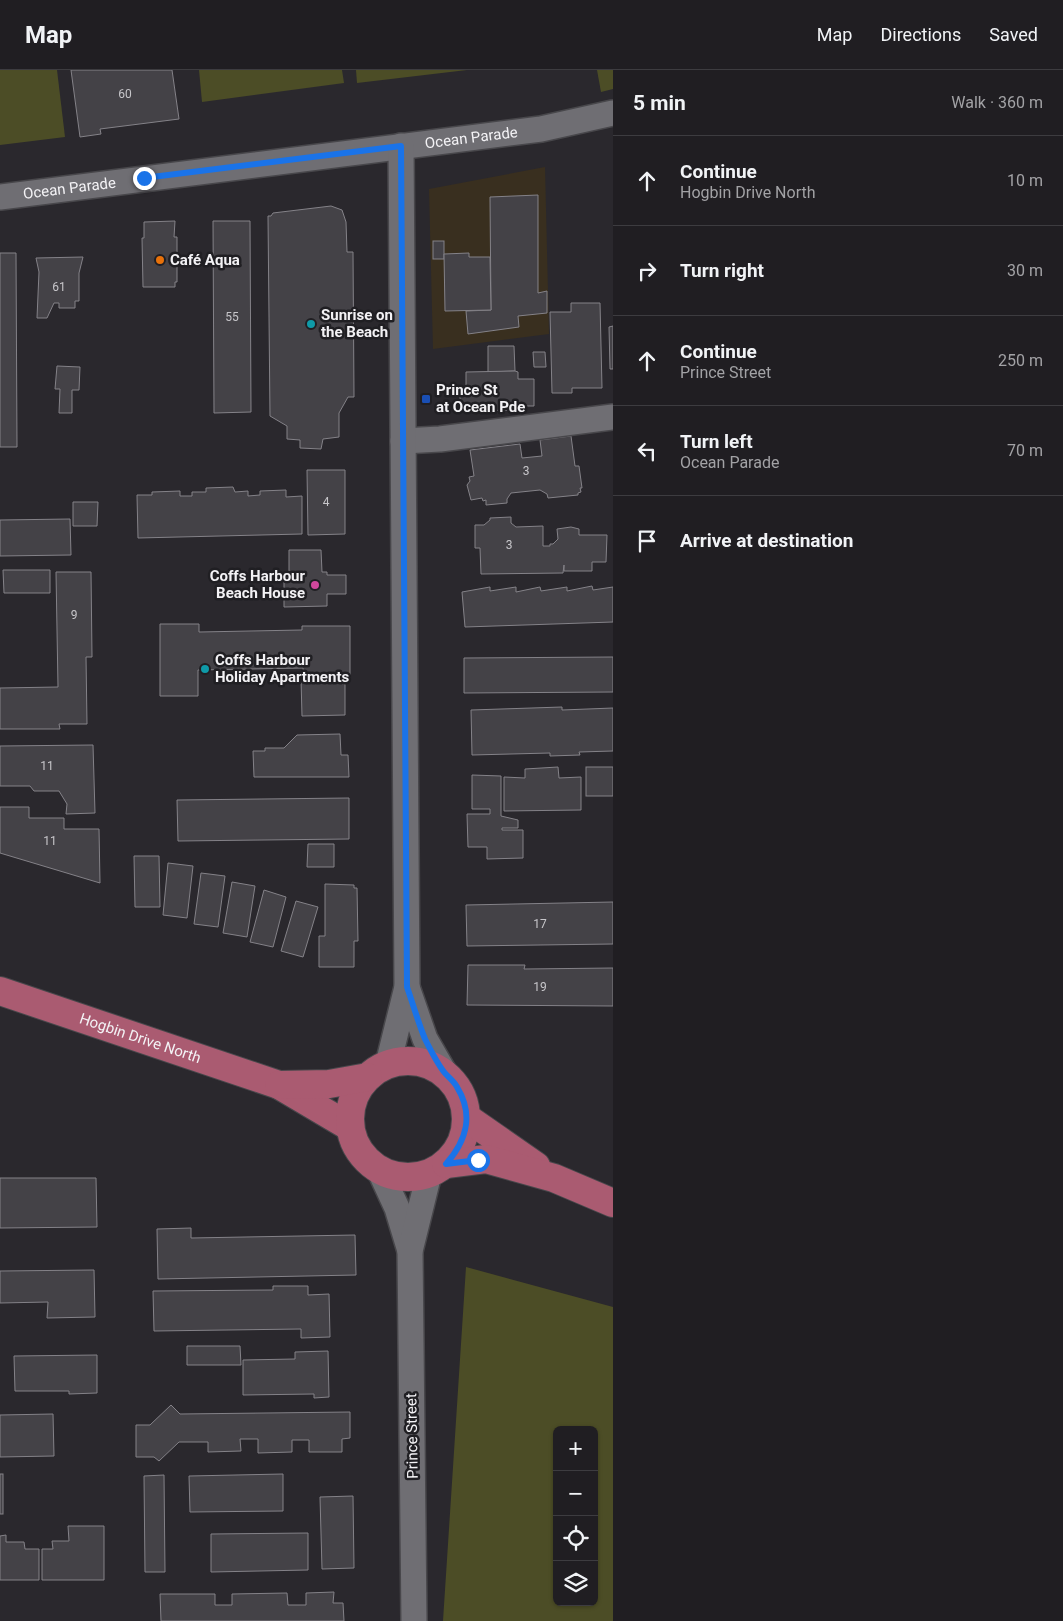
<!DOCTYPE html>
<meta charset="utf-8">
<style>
:root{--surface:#201e22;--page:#2d2b2f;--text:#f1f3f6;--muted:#a2a2a5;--line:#3d3c40}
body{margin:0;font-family:Roboto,sans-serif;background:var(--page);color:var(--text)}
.controls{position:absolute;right:15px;bottom:15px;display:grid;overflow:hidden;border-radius:8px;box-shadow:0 1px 4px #0004}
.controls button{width:45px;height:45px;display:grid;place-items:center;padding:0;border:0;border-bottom:1px solid var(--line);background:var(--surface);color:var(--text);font:25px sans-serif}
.stop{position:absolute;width:15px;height:15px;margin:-11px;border:4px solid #1a73e8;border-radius:50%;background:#fff}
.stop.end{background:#1a73e8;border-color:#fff;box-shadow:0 1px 5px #0008}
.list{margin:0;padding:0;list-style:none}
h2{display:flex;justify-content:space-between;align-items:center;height:65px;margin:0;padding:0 20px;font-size:21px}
h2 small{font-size:16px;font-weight:400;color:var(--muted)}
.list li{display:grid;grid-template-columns:32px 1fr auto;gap:15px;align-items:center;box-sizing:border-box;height:90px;padding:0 20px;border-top:1px solid var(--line)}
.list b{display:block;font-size:19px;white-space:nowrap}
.list p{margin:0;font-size:16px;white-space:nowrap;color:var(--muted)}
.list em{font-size:16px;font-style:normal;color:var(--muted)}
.icon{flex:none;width:28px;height:28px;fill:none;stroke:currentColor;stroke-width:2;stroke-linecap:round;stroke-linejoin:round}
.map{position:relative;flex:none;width:613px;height:1551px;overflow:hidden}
header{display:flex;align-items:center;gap:30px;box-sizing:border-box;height:70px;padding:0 25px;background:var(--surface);border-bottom:1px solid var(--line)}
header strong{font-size:24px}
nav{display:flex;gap:28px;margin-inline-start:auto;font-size:18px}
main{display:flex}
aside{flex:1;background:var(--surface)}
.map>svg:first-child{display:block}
</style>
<header>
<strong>Map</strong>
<nav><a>Map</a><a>Directions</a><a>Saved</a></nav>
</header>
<main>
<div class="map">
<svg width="613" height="1551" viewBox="0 0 613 1551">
<rect width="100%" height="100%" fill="#2a282d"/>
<polygon fill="#392f1f" points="545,97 549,264 433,279 429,119"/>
<g fill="#4c4d26" fill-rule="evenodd">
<polygon points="0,0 57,0 65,67 0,75"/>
<polygon points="199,0 342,0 344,13 202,32"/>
<polygon points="356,0 467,0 357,13"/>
<polygon points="597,0 613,0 613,19 601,22"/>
<path d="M466 1197 613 1237V1551H443ZM557 1360H594V1532H557Z"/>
</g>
<g fill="#444247" stroke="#848288">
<polygon points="71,0 172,0 179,49 100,59 101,64 80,67"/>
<polygon points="538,125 538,223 547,221 547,243 518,246 519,257 468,264 466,241 491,240 490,127"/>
<polygon points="331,136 342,140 346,152 347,182 353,182 354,327 348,327 339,343 339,367 323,369 321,379 300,378 300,370 287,369 287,356 270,346 268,146 271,146 273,143"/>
<polygon points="175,151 174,167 177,167 177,212 175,212 175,217 143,217 142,168 144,168 144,152"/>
<polygon points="213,151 250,151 251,342 214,343"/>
<rect x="433" y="171" width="11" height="18"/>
<polygon points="0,183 16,183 17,377 0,377"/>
<polygon points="469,183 469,187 490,187 491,240 445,241 444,184"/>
<polygon points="83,187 79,203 79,231 75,231 75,238 59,238 59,233 54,233 47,248 37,248 39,202 36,188"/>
<polygon points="571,233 600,233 602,318 572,318 572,323 552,323 550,242 571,242"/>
<polygon points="613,256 613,299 610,299 609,257"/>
<polygon points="488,276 514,276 515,301 488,302"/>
<polygon points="533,282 545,282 546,297 534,297"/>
<polygon points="57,296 80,297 79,320 72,320 72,343 59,343 60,319 55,319"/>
<polygon points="515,301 518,302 518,309 534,309 534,336 518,336 518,340 460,341 460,319 466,319 466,302"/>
<polygon points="571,366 575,396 579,396 582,418 580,418 581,422 578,423 578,425 548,428 547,424 540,420 511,423 507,429 507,433 486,435 486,430 483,431 482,428 471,430 467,415 470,411 469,407 474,406 470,380 520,374 522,388 542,386 540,370"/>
<polygon points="307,400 345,400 345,464 308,465"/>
<polygon points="233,417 235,422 248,421 248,426 260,425 260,421 286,420 286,427 302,426 302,464 138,468 137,425 152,425 152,422 180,421 180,426 192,426 192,422 206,422 206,418"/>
<polygon points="73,432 98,432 97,456 73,456"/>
<polygon points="511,447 511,453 516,457 543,456 543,476 550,476 550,474 553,474 558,469 557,459 571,457 579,459 579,465 607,465 606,492 592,492 592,501 564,501 564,495 563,503 481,504 480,478 475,478 475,455 484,455 490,450 490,448"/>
<polygon points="70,449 71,485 0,486 0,450"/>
<polygon points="289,480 321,480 322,502 327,502 327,505 346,505 346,524 327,524 327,536 284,537 284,507 289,507"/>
<polygon points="3,500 50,500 50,523 4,523"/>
<polygon points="56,502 91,502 92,587 86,587 87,654 59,654 60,659 0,659 0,618 58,617"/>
<polygon points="592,516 593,520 613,517 613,552 465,557 462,522 490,517 490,521 516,517 516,522 540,517 541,521 567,517 567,521"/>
<polygon points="160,554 199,554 199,562 302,560 302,556 350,556 350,608 345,608 345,645 302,646 301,609 304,609 303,598 198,600 198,626 160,626"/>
<polygon points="613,587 613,622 464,623 464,588"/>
<polygon points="562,637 562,640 613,638 613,681 579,682 580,685 550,686 550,683 472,685 471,640"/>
<polygon points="340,664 341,685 348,685 349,707 254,707 253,681 265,681 265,678 284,678 297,665"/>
<polygon points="93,675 95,743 66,744 67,734 59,721 34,721 30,716 0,716 0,676"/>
<polygon points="558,697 559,708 581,707 581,740 504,741 504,707 525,708 525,699"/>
<rect x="586" y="697" width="27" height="29"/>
<polygon points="472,705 501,706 501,746 518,750 518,758 502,758 502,760 523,760 523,788 487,789 487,777 468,777 467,744 490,744 490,739 472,739"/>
<polygon points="349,728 349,769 178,771 177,730"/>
<polygon points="0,737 29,737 29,748 64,748 64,759 99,759 100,813 0,783"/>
<polygon points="308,774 334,774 334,797 307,797"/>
<polygon points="134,786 159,786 160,837 135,837"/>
<polygon points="168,793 193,796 187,848 163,845"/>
<polygon points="201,803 225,806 218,857 194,854"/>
<polygon points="232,812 255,816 247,867 223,863"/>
<polygon points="325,814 354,815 354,818 357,818 358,871 354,871 354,897 319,897 319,866 325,866"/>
<polygon points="264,820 286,827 273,877 250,872"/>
<polygon points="296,831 318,837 303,887 281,881"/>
<polygon points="613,832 613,874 467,876 466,835"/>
<polygon points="468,895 525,895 524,899 613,898 613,936 467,935"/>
<polygon points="0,1108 96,1108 97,1157 0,1158"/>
<polygon points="191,1158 191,1168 355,1165 356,1205 158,1209 157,1159"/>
<polygon points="94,1200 95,1247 47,1248 48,1232 0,1233 0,1201"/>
<polygon points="273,1216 308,1216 308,1225 329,1224 330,1267 301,1268 301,1259 154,1261 153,1221 273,1220"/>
<polygon points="187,1276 240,1276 241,1295 187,1295"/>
<polygon points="328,1281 329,1327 314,1328 314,1324 243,1325 243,1290 295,1289 295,1282"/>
<polygon points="97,1285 97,1323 69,1324 69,1321 15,1321 14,1286"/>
<polygon points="171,1335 180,1344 350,1342 350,1368 342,1369 342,1382 309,1382 309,1370 292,1370 292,1382 258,1383 258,1369 240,1369 241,1381 208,1382 208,1372 179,1372 159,1391 154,1387 136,1387 136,1355 150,1355"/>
<polygon points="53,1344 54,1386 0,1387 0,1345"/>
<rect x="0" y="1404" width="3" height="40"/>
<polygon points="283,1404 283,1441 190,1442 189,1406"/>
<polygon points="164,1405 165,1502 145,1502 144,1406"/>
<polygon points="353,1426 354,1498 322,1499 320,1427"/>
<polygon points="68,1456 104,1456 104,1510 42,1510 42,1479 53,1479 52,1471 69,1471"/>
<polygon points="308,1463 308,1500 211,1502 211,1464"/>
<polygon points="6,1465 6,1472 24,1472 25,1479 39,1479 39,1510 0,1510 0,1466"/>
<polygon points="334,1522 333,1533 343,1533 344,1551 161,1551 160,1524 215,1524 215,1535 232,1535 232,1524 287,1523 288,1535 306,1535 306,1523"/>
</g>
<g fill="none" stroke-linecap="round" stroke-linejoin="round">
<g stroke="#48474b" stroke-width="28">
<g id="minor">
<path id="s1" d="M0 127 541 59 613 43"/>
<polyline points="403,371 440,369 613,347"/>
<polyline points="407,917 425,969 444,1002"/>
<polyline points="388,994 407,917 401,76"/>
<polyline points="379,1099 397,1138 410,1181"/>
<polyline points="414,1551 410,1181 429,1104"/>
</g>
</g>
<g stroke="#48474b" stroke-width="30">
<g id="major">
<path id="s2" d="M0 921 279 1015 350 1057"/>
<circle cx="408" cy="1049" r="58"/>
<polyline points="279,1015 329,1014 368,1007"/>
<polyline points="467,1048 536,1096"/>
<polyline points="446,1094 486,1089 554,1108 613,1133"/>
</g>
</g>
<use href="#minor" stroke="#6f6e73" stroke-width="25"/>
<use href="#major" stroke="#aa5b71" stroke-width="28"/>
</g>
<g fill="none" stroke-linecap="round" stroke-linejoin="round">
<path stroke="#1a73e8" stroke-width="6" d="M144 108 401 76 407 917C413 934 418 952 425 969 430 979 437 993 444 1002 448 1007 454 1011 457 1017 474 1045 467 1070 446 1094L478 1090"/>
</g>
<circle fill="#e8710a" stroke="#201f23" stroke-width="2" cx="160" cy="190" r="5"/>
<g fill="#0f9aa8" stroke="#201f23" stroke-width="2">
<circle cx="311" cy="254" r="5"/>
<circle cx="205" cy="599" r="5"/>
</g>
<rect fill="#1a4fb4" stroke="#201f23" stroke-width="2" x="421" y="324" width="10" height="10" rx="2.5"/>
<circle fill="#d1479c" stroke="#201f23" stroke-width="2" cx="315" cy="515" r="5"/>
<g text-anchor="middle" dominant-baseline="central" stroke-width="5" stroke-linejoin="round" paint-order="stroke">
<g font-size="12" fill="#c7c6ca">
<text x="125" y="24">60</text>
<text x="59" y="217">61</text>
<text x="232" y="247">55</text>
<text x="526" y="401">3</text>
<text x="326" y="432">4</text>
<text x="509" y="475">3</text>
<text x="74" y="545">9</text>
<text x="47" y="696">11</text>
<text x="50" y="771">11</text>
<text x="540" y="854">17</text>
<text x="540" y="917">19</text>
</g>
<g font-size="15" fill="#f3f2f5" stroke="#201f23">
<text stroke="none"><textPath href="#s1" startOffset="475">Ocean Parade</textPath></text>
<text stroke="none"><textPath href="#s1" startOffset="70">Ocean Parade</textPath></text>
<text stroke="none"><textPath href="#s2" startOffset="148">Hogbin Drive North</textPath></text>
<text transform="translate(412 1366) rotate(-91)">Prince Street</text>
</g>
<g font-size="15" font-weight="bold" fill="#f3f2f5" stroke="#201f23" text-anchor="start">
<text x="170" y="190">Café Aqua</text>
<text x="321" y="245">Sunrise on<tspan x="321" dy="17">the Beach</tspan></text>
<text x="436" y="320">Prince St<tspan x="436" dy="17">at Ocean Pde</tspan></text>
<text x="305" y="506" text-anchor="end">Coffs Harbour<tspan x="305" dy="17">Beach House</tspan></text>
<text x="215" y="590">Coffs Harbour<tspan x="215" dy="17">Holiday Apartments</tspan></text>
</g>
</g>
</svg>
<div class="controls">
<button>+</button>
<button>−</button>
<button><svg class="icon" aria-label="locate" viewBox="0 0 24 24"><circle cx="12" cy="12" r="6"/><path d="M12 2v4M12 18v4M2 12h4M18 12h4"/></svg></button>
<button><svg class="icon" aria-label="layers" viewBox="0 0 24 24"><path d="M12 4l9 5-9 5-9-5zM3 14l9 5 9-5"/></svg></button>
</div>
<div class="stop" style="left:478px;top:1090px"></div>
<div class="stop end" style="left:144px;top:108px"></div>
</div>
<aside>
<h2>5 min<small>Walk · 360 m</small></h2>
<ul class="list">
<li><svg class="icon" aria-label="ahead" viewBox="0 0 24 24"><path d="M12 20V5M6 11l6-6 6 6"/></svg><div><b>Continue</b><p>Hogbin Drive North</p></div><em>10 m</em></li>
<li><svg class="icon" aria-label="right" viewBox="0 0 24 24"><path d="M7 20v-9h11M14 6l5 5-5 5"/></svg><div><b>Turn right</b></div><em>30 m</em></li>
<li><svg class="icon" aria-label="ahead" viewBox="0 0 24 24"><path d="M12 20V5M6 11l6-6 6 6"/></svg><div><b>Continue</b><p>Prince Street</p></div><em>250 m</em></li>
<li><svg class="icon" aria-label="left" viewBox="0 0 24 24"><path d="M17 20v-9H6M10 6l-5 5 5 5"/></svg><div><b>Turn left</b><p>Ocean Parade</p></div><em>70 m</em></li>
<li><svg class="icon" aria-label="arrive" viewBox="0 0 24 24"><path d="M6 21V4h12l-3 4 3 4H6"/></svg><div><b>Arrive at destination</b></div></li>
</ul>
</aside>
</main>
